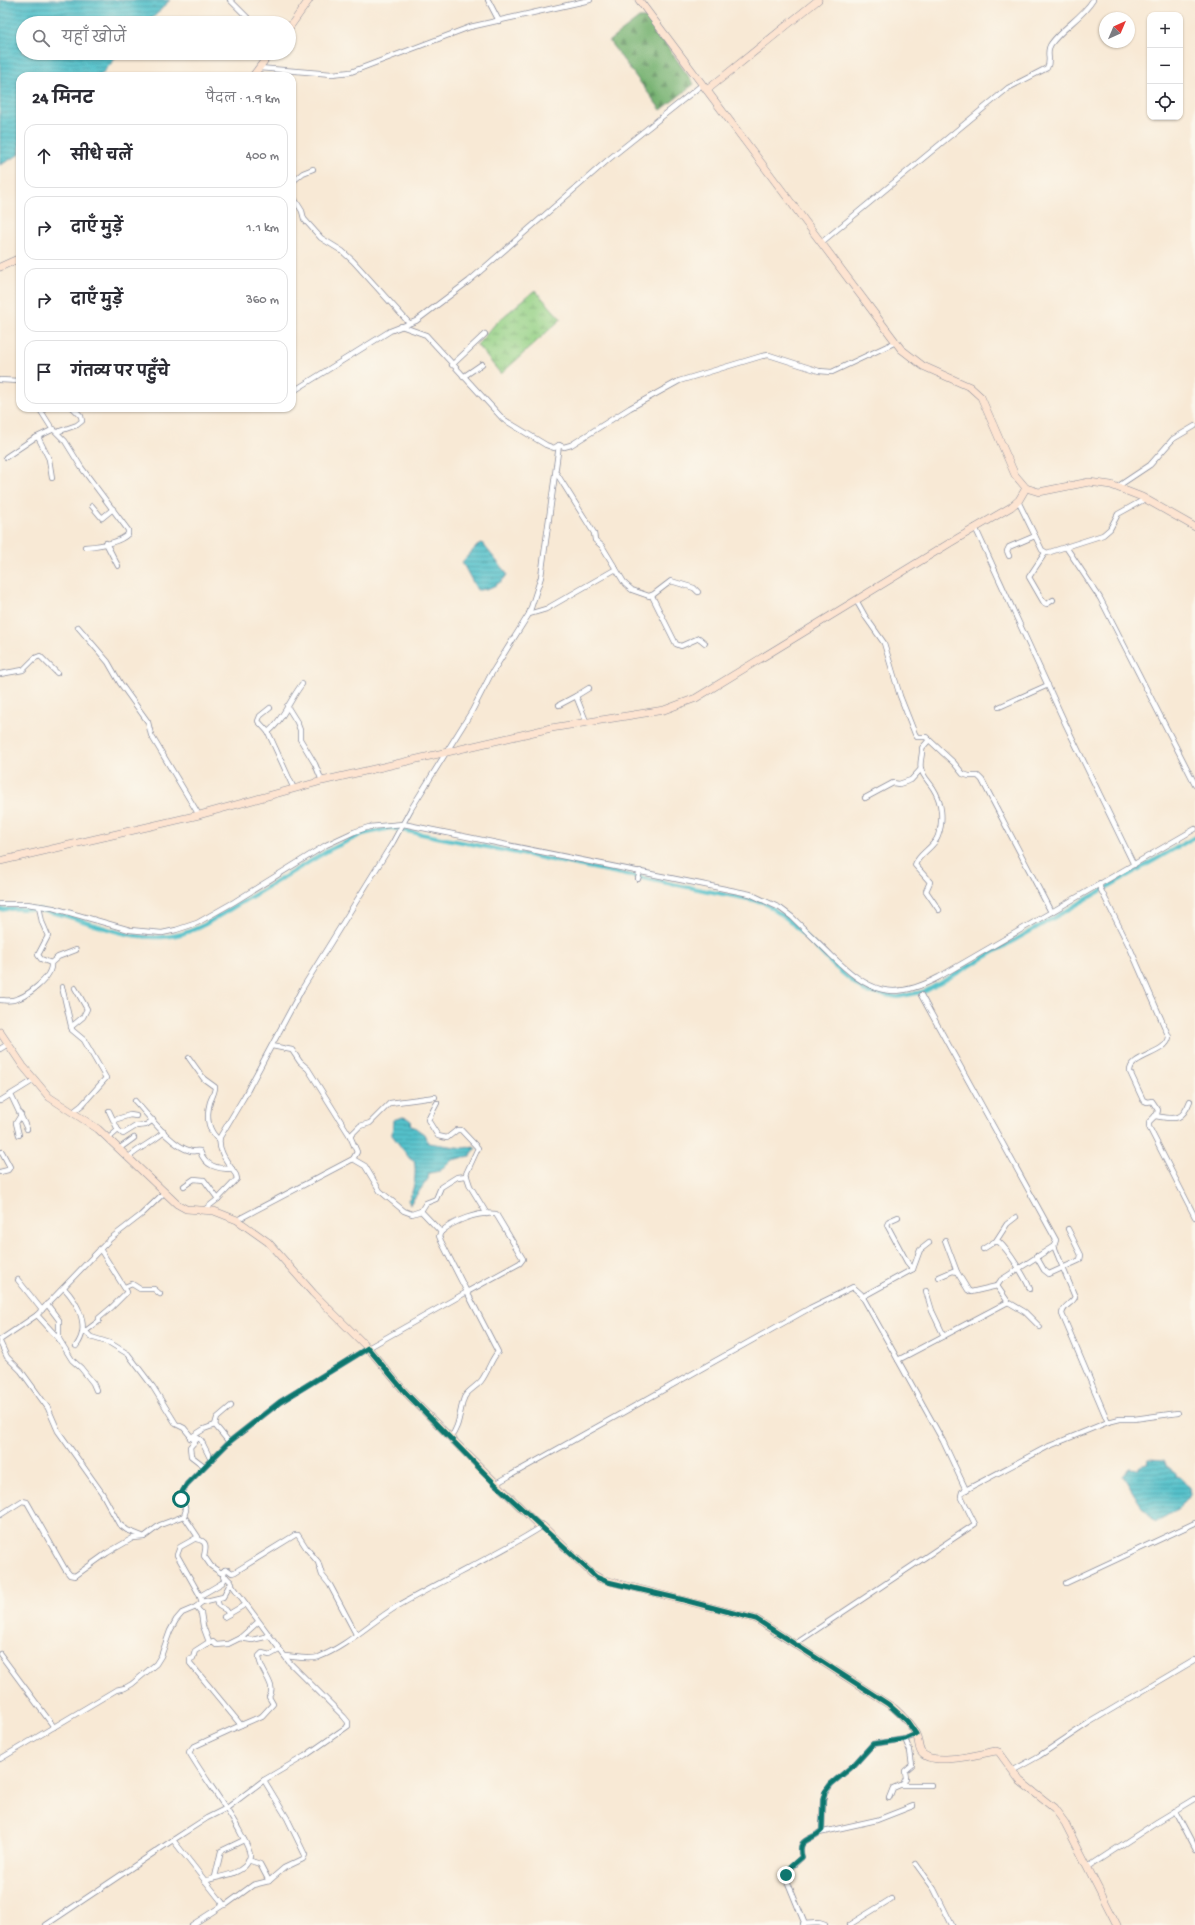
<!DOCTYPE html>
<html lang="hi">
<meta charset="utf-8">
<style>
:root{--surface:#fff;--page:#f2f2f3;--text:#2b2b33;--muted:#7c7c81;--line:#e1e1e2}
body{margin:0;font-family:"Gochi Hand","Playpen Sans Deva",sans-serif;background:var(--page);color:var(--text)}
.controls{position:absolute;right:12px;top:12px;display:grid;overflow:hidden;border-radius:8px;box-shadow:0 1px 3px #0004}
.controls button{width:36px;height:36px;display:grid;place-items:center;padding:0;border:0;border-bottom:1px solid var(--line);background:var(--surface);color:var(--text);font:20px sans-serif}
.compass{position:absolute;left:1099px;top:12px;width:36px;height:36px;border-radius:50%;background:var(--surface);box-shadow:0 1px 3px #0004;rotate:44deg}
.stop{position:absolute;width:12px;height:12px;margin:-9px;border:3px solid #0f766e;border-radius:50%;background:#fff}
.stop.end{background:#0f766e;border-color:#fff;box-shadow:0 1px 4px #0008}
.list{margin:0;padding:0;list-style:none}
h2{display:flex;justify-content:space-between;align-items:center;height:52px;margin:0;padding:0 16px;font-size:17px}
h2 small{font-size:13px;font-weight:400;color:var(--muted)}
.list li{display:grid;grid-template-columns:26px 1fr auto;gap:12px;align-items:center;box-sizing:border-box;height:64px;margin:0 8px 8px;padding:0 8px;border:1px solid var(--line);border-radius:12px}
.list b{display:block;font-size:15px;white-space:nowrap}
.list em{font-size:13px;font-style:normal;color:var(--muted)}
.icon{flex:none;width:22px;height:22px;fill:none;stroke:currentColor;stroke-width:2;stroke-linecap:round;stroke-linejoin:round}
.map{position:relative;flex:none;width:1195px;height:1925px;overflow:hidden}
.search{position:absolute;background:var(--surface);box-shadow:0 1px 3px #0004;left:16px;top:16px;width:280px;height:44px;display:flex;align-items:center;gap:10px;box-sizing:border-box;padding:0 14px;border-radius:22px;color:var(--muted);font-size:15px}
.panel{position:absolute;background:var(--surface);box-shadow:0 1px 3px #0004;left:16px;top:72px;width:280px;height:340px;border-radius:12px}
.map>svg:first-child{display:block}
</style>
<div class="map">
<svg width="1195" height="1925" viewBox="0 0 1195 1925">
<defs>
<pattern id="forest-firs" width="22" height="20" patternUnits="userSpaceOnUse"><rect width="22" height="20" fill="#78b373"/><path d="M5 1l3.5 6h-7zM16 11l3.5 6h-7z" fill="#629262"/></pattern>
<pattern id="wetland-marsh" width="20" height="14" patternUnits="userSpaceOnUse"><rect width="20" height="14" fill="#95d186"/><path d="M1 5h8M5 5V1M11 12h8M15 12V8" fill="none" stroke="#79aa71"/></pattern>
<pattern id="water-rules" width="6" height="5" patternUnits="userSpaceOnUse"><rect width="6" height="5" fill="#54c1ca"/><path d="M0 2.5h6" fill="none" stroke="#459da7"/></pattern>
</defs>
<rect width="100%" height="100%" fill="#fbf7ec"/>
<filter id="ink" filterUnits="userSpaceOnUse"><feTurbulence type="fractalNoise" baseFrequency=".025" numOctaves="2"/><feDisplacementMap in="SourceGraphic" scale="8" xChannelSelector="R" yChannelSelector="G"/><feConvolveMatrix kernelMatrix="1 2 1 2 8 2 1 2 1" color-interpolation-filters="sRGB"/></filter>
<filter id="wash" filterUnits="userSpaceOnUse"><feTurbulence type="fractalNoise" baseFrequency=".012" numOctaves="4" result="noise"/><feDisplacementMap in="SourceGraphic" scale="16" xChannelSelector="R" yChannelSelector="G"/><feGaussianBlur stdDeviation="0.9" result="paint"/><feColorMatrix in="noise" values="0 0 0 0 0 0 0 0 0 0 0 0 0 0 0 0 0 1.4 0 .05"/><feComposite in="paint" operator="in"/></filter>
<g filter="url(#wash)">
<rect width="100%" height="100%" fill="#f8e9d5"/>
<polygon fill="url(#forest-firs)" stroke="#4a7168" points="639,18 647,18 694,84 661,110 609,41"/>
<polygon fill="url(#wetland-marsh)" stroke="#588072" points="535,290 561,319 501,374 477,345 497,322"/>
<g fill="url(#water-rules)" stroke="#387894">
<polygon points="0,0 170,0 148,23 23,23 23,53 120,53 100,76 20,76 20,154 0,165"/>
<path d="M480 543 483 544 507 574C504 583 486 591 477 590L462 562Z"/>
<path d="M403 1117 407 1118 412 1122 410 1124 424 1134 428 1143 464 1148 474 1146 476 1148 470 1156 452 1160 440 1171 429 1173 428 1179 410 1204 408 1200C414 1194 417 1170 414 1161L410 1159 392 1135 393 1120Z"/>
<path d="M1148 1459 1164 1460 1167 1467 1176 1474V1477C1182 1478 1182 1480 1186 1484 1187 1486 1189 1485 1190 1488 1195 1502 1164 1517 1155 1522L1139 1502 1123 1476 1130 1468 1138 1469 1140 1465 1147 1463Z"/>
</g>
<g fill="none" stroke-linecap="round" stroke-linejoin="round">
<path stroke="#54c1ca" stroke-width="4" d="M0 910C21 907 43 910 63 915 103 926 139 945 181 934 189 932 197 928 204 925L329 850 363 834 391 828 763 902 789 920 834 966 865 992 898 997 926 991 1195 837"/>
</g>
</g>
<g filter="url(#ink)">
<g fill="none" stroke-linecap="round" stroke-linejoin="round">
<g stroke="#8a8c9a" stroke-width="6">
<g id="street">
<polyline points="230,0 253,23"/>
<polyline points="488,0 499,21"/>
<polyline points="259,68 332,74 351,72 470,27 590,0"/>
<polyline points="292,182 303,173 313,169"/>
<polyline points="292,195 302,211 304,219 321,238 342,251 353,261 409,323"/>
<path d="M822 242 1008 88 1047 68C1052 60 1045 52 1051 44 1063 27 1082 18 1093 0"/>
<polyline points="401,326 426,335 503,419 546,445 554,448 559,445 564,447 571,445 630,408 679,381 762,356 769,355 819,371 832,372 896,342"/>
<polyline points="452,365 485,334"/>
<polyline points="463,377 482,364"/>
<polyline points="0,380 20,381"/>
<polyline points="292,392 390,331 416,321 469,281 609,159 703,84"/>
<path d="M39 408 51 427 65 441 81 467 128 530V534C119 543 98 546 85 547"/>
<polyline points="57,432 77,425 82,421 81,416 73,408"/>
<polyline points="38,437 49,459 52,478"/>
<polyline points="6,457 33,439 54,429"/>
<polyline points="557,474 594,533 595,540 602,546 625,584 632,590 649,596 654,594 671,581 694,588 698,592"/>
<polyline points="1117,487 1150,465 1173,439 1195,426"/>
<polyline points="1018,501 1042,550 1047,553 1103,535 1110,529 1118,514 1145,499"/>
<polyline points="92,506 102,518 113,509"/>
<polyline points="975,527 1065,723 1134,865"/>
<polyline points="106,543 118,566"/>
<polyline points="1066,547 1100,598 1195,784"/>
<polyline points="1045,553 1029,577 1044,603 1047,604 1053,600"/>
<polyline points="1009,556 1007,551 1009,547 1035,536"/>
<polyline points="652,596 676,644 681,646 699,638 705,643"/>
<polyline points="856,600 865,616 884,643 900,696 915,734 917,737 926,737 954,763 963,774 969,776 978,776 982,780 1051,912"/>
<polyline points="529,614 546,609 616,569"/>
<polyline points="78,627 108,662 120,683 148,722 151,735 199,815"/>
<polyline points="0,674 23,670 35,658 40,656 57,673"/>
<polyline points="576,696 589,688"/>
<polyline points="559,705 576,696 586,721"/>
<polyline points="287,706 297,722 300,730 300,739 315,764 322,781"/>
<polyline points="999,707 1048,685"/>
<polyline points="268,732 258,721 260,716 270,708"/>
<path d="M929 740 922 748C923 755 919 762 921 769 923 776 929 782 933 788 942 802 944 820 938 836 934 848 919 853 915 865L930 882 926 891 939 910"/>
<path d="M294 789 268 732C281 723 291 698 302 684"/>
<polyline points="865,798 893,783 899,784 911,780 921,769"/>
<polyline points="638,879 640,871"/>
<path d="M1100 883V888L1130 948 1169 1037C1167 1054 1129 1055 1130 1072L1143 1100 1147 1102 1152 1101 1158 1110 1157 1114 1149 1122V1127L1195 1217"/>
<path d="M0 904H27L53 908 130 930 162 933 176 930 197 923 234 902 326 845 354 832 369 827 403 824 750 894 780 908 792 917C805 930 819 943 832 956 868 991 891 1003 939 977L1195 829"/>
<polyline points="51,963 58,957 76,950"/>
<polyline points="62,987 72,1030 84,1040 106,1078 82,1105 73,1112"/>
<path d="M0 1000C4 1000 8 1001 13 1000 25 998 53 978 51 963L41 959 38 955 48 936 42 922 39 906"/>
<polyline points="71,1027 83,1017 87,1009 75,988"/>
<polyline points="0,1049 8,1044"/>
<path d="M189 1058 204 1079 215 1087C215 1092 212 1097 210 1102 206 1117 207 1130 219 1140"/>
<polyline points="11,1095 27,1129"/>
<polyline points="0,1101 34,1080"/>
<path d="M135 1101C148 1115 172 1147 191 1151 194 1152 196 1150 200 1151 205 1166 217 1169 232 1169"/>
<polyline points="437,1103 428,1120 438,1136 447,1138 457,1130 461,1130 478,1148 466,1174 470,1186 487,1214"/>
<polyline points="109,1111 118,1130 123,1134 136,1126 146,1125 153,1120"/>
<path d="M1155 1116C1175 1119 1182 1122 1190 1101"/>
<polyline points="114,1120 130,1115 136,1116"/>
<polyline points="19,1135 16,1123 21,1115"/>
<polyline points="350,1136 360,1126 370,1123 390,1103 435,1097"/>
<polyline points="109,1138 118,1130"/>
<polyline points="120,1148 134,1138"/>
<path d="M129 1157C140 1147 153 1142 164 1132"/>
<polyline points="0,1172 8,1170 10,1167 2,1152"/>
<polyline points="184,1186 194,1179 204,1180 218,1199"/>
<path d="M204 1210 218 1199 237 1179 236 1175C229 1164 217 1151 220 1137L244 1097 302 989 393 842 411 809 472 711 490 676 529 614 541 577 559 445"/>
<polyline points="421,1211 426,1203 436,1199 441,1187 457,1177 467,1176"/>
<polyline points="898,1217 889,1221 887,1225 907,1262 913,1269"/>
<polyline points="237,1220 353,1159 357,1152 350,1136 308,1069 300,1062 292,1050 272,1046"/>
<path d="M441 1232C453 1221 479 1211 496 1214L523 1259 520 1263 467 1292 498 1352C491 1359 488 1372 481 1381 477 1386 466 1392 464 1398 459 1412 460 1427 450 1438"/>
<polyline points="945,1240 957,1272"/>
<polyline points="996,1241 1007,1224 1016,1217"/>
<path d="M983 1249 994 1242H999C1009 1251 1025 1277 1030 1289"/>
<polyline points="1036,1256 1044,1270 1049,1274 1080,1260 1081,1255 1068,1229"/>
<polyline points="939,1277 953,1271 957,1272 968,1290 971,1292 997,1286"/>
<polyline points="18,1280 42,1310"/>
<polyline points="125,1287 132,1284 140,1289 154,1289 160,1294"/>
<path d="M64 1288C78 1303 91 1327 76 1346"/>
<polyline points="926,1291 932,1311 944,1336"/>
<polyline points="862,1297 913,1269 920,1250 929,1243"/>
<polyline points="47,1304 59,1320 59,1339"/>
<polyline points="37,1315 59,1339 72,1360 81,1368 93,1383 96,1390"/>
<polyline points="1040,1327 1025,1312 1008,1302 997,1286 1001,1280 1054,1246"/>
<polyline points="85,1331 91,1337 110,1343 128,1354 153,1387 176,1424 184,1428 193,1439 198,1438 201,1440 211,1460"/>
<polyline points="83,1333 99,1321 99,1318 112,1307 127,1292 100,1249"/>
<polyline points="0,1340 37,1315 110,1239 141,1215 165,1192"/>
<polyline points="0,1342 7,1357 21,1371 48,1408 58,1431 102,1493 119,1524 127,1530 142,1536"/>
<polyline points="898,1360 1008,1302"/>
<polyline points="1108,1422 1120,1419 1134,1419 1178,1413"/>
<polyline points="215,1425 217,1418 231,1406"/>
<polyline points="190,1438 204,1429 215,1425 229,1442"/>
<polyline points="197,1439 190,1447 191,1456 204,1466"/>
<polyline points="495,1484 810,1308 853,1287 861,1294 888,1342 943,1441 966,1490"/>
<polyline points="0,1515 22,1501 27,1502 65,1569 70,1575 75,1576 107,1553 133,1538 144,1537 160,1525 184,1516 186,1510 181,1496 187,1484 229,1442 280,1402 368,1348 467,1292 441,1241 439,1236 441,1232 421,1211 412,1214 404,1211 380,1191 365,1166 353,1159"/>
<path d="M196 1539C208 1541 206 1547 204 1556L211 1566 221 1573 225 1570 223 1577 224 1578 226 1577 222 1583 200 1596"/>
<polyline points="225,1570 228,1570 232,1573 235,1572 295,1535 298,1535 307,1549 318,1562 322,1575 330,1585 356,1634"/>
<polyline points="1066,1583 1195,1523"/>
<polyline points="217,1599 219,1606 226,1610 229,1614"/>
<polyline points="202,1602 223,1597 229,1586"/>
<path d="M196 1607 201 1613 203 1626 209 1642 195 1651 193 1658 190 1659V1663L241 1725 193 1747 189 1752C205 1779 224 1803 239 1830 243 1838 249 1847 250 1855 250 1859 247 1864 245 1866 235 1876 218 1876 205 1881"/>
<polyline points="224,1617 246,1604"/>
<polyline points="240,1638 258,1622"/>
<polyline points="208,1644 213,1642 216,1645 228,1644 240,1638 252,1640 269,1636"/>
<path d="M795 1644 975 1524 961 1496 962 1492 1047 1447 1108 1422 1062 1314C1063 1305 1072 1304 1075 1297L1056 1251 1054 1246 1056 1240 921 995"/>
<polyline points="0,1654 54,1727"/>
<path d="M285 1656C295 1657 309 1660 319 1657 347 1646 370 1623 396 1607 444 1579 496 1556 543 1526"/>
<path d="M241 1725 262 1716 273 1704 269 1697C278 1685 259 1671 259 1656L262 1653 270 1655 279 1650"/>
<polyline points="0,1759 116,1690 125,1688 132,1684 156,1664 161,1656 170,1631 176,1620 182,1613 196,1607 202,1602 199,1594 177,1555 180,1547 198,1537 184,1516"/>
<polyline points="1012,1771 1039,1756 1090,1722 1195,1660"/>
<polyline points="264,1780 287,1818 305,1855 303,1859 284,1868 269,1881"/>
<polyline points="903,1784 906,1778 905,1771 912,1765 910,1751 905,1739"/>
<polyline points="889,1798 893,1788 900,1785 931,1785"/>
<polyline points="1175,1811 1195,1849"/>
<polyline points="819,1833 877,1820 913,1806"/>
<polyline points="173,1840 221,1901 223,1905 192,1925"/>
<polyline points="916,1864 934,1889 952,1925"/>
<polyline points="1088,1867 1157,1822 1195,1799"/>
<polyline points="215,1877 221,1851 244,1840"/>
<polyline points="222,1902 224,1905 227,1904 253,1885 269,1881 260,1864 248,1860"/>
<polyline points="803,1924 819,1923 825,1925"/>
<polyline points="46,1925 173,1840 207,1818 227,1808 264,1780 305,1756 348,1726 348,1722 344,1717 289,1662 232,1585 229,1586 232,1583 226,1577"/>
<path d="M803 1925 804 1922 788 1883 786 1872 802 1857C796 1837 813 1841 822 1830L823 1800 825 1793 831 1784 854 1765 873 1744 905 1739 916 1735"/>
<polyline points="849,1925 891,1899"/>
</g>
</g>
<g stroke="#8a8c9a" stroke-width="8">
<g id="secondary">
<polyline points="639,0 901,349 923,366 970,387 981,397 1015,475 1026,488 1039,492 1089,482 1111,485 1142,497 1195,527"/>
<polyline points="289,28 309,0"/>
<polyline points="253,76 270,53"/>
<polyline points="707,90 818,0"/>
<polyline points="0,267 20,258"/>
<polyline points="0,861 199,815 322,781 551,728 664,710 696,698 953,541 1011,507 1019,500 1026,488"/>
<path d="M0 1032 23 1066 49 1097 98 1129 177 1204 186 1209 214 1211 237 1220 268 1242 313 1293 368 1348 405 1392 537 1524 543 1526 591 1573 601 1579 756 1619 894 1708C903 1716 911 1724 916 1734 919 1740 918 1747 921 1752 931 1767 980 1754 996 1751L999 1752 1020 1781 1054 1808 1065 1823 1117 1925"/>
</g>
</g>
<use href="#street" stroke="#fff" stroke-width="4.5"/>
<use href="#secondary" stroke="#fde4d1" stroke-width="7"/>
</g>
</g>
<g fill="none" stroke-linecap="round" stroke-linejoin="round" filter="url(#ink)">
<path stroke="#0f766e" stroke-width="5" d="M181 1499 182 1492 187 1484 229 1442 280 1402 368 1348 405 1392 495 1484 596 1577 608 1582 680 1599 756 1619 888 1704 907 1721 916 1734 905 1739 873 1744 854 1765 831 1784 825 1792 823 1800 822 1830C813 1841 796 1837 802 1857L787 1870 786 1875"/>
</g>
</svg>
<div class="controls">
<button>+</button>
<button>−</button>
<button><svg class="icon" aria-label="locate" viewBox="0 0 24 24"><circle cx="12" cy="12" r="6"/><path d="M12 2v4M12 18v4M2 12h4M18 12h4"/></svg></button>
</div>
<svg class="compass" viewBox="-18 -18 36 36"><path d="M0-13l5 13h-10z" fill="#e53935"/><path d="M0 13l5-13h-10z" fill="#7c7c81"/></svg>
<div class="stop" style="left:181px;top:1499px"></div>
<div class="stop end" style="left:786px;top:1875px"></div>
<div class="search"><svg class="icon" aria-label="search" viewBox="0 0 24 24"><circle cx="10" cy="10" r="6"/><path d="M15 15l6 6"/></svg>यहाँ खोजें</div>
<section class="panel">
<h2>24 मिनट<small>पैदल · 1.9 km</small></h2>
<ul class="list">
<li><svg class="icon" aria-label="ahead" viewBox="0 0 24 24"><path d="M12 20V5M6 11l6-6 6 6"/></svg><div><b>सीधे चलें</b></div><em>400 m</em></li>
<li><svg class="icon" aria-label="right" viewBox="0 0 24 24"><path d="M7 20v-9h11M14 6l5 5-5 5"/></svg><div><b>दाएँ मुड़ें</b></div><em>1.1 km</em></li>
<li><svg class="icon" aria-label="right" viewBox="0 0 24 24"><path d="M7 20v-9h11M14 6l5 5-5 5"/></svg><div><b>दाएँ मुड़ें</b></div><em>360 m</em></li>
<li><svg class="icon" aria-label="arrive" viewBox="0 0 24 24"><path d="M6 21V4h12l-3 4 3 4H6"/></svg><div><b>गंतव्य पर पहुँचे</b></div></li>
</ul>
</section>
</div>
